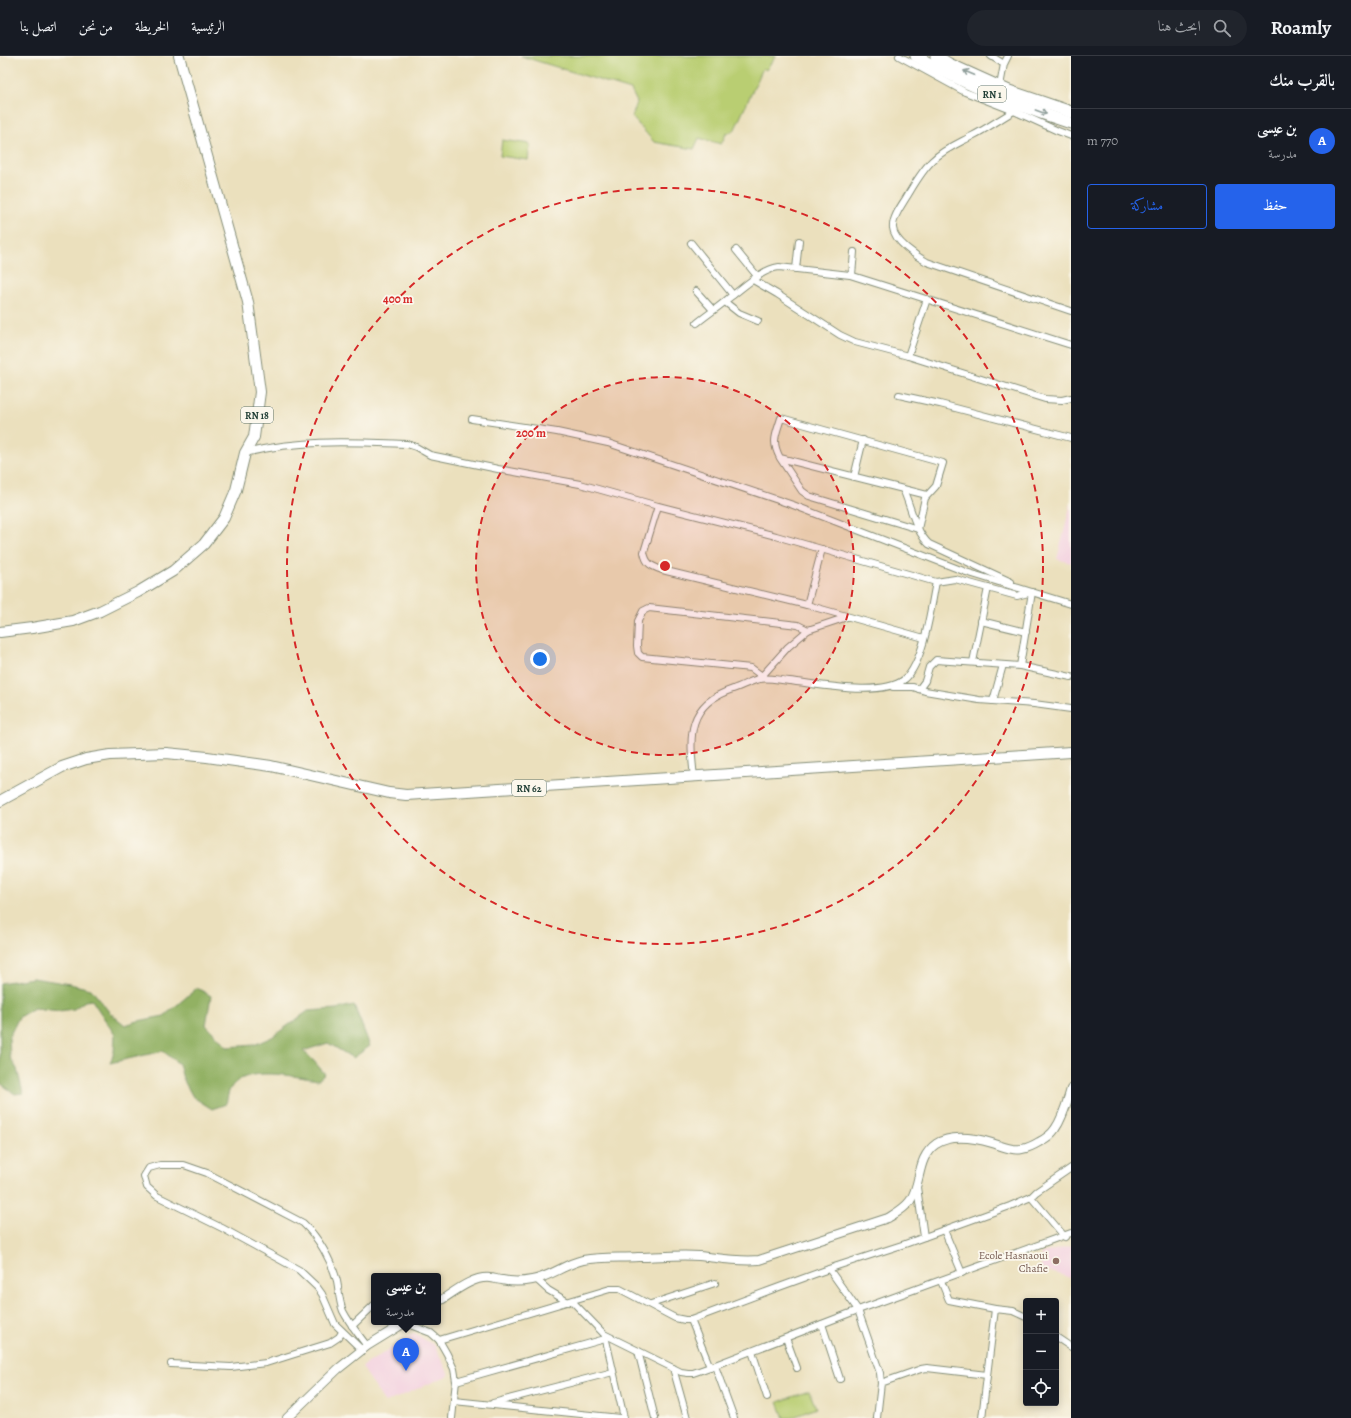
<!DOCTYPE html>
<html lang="ar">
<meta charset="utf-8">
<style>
:root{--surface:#171b24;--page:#20242c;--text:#f1f3f6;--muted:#9ea1a6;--line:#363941;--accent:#2563eb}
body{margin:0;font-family:Alegreya,Amiri,serif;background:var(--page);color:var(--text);direction:rtl}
.controls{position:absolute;right:12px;bottom:12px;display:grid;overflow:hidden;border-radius:4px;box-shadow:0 2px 10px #0003}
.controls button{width:36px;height:36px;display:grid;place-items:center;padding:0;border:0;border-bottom:1px solid var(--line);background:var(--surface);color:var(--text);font:20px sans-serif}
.you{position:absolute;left:540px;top:603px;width:14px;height:14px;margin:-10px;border:3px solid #fff;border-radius:50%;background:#1a73e8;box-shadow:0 0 0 6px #1a73e833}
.badge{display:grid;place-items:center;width:26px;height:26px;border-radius:50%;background:var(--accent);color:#fff;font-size:13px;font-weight:700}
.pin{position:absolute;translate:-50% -33px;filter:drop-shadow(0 1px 2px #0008)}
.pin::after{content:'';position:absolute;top:21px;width:14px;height:12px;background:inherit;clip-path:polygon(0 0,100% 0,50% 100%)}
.popup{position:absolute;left:371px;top:1217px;width:70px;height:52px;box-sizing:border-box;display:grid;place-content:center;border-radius:4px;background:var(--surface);filter:drop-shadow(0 1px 3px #0005);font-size:13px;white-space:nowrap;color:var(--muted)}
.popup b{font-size:15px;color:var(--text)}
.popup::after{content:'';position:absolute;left:50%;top:100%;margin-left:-8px;border:8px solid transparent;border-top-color:var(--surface)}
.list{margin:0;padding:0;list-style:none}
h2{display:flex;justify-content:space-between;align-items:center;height:52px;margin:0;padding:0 16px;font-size:17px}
h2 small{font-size:13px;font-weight:400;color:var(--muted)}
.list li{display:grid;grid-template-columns:26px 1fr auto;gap:12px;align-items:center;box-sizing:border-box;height:64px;padding:0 16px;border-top:1px solid var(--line)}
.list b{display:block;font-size:15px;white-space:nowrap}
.list p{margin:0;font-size:13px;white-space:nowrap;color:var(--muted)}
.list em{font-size:13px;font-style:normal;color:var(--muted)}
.actions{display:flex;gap:8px;padding:12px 16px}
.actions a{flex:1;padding:9px 0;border:1px solid var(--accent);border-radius:4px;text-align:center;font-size:14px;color:var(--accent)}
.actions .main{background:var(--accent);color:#fff}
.icon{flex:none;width:22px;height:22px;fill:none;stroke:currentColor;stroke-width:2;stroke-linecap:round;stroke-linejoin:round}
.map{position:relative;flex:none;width:1071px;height:1362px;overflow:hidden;direction:ltr}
header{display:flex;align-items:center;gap:24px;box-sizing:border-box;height:56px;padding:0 20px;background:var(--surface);border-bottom:1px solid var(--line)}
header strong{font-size:19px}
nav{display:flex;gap:22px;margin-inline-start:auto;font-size:14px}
.search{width:280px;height:36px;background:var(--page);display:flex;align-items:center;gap:10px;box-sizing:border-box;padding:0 14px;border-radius:22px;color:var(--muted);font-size:15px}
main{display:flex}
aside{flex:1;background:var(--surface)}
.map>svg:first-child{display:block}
</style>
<header>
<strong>Roamly</strong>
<div class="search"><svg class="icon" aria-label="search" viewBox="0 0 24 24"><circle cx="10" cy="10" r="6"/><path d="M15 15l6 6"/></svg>ابحث هنا</div>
<nav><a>الرئيسية</a><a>الخريطة</a><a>من نحن</a><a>اتصل بنا</a></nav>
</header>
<main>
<aside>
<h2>بالقرب منك<small></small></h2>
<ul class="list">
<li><span class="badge">A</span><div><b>بن عيسى</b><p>مدرسة</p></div><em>770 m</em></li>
</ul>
<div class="actions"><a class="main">حفظ</a><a>مشاركة</a></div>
</aside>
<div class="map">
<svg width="1071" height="1362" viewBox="0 0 1071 1362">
<rect width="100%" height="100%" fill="#fbf7ec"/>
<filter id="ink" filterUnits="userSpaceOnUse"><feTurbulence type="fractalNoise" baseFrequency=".025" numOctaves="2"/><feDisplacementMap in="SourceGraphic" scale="8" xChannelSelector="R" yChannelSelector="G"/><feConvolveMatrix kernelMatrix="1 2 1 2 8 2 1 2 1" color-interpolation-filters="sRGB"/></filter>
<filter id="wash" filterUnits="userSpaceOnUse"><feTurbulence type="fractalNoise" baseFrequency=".012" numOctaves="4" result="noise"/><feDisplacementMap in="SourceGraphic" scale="16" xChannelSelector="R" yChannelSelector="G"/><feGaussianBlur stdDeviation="0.9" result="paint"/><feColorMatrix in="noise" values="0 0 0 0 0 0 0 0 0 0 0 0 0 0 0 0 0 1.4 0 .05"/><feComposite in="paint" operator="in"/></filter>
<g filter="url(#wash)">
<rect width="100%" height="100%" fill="#ebe0bd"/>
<g fill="#f3cfdf">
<polygon points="1071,447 1071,507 1057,503"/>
<polygon points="1071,1190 1071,1222 1041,1213 1042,1197"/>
<polygon points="414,1277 435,1290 449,1319 385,1347 362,1311"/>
</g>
<g fill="#b9ce72" stroke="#6c8653">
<polygon points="521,0 776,0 766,14 763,12 734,75 726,78 721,88 699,82 694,93 654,86 632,61 637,46 631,34"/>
<polygon points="502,84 530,88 528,104 500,100"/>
<polygon points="809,1335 816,1352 791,1362 784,1362 778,1346"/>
</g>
<path fill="#92b164" stroke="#58774c" d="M33 922 70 928 91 933 110 957 125 969 138 965 164 960 197 932 211 940 206 969 227 991 254 989 272 981 308 955 336 953 354 949 370 990 353 1002 328 987 303 995 312 1003 325 1018 318 1024C295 1021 244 1008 230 1033 228 1037 227 1043 226 1048L212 1053 193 1041 183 1023 179 1008 163 995 110 1007 114 996 115 979 92 944 85 945 74 953 59 955 34 952 19 961 9 981 10 1001 17 1013 23 1037 15 1038 0 1027V927Z"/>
</g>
<g filter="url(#ink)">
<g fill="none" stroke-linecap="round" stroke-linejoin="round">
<g stroke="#858e78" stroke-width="8">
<g id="minor">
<polyline points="899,0 965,36 1014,55 1058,75 1071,80"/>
<polyline points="991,0 1004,8"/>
<polyline points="1000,30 1004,8 1008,0"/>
<path d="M1014 55C1000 63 986 73 972 80 959 87 944 93 933 104 922 114 914 129 906 142 901 150 892 162 893 172 894 185 916 200 927 206L1071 255"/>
<polyline points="691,187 733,239"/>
<polyline points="736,194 758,221"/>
<polyline points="796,213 799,185"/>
<polyline points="852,219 854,196"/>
<polyline points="753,224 777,238 840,279 855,286 908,300 1045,343 1062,344 1071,342"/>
<polyline points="696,235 713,254"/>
<polyline points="725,246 739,257 758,265"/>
<path d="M697 267C708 258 719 251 729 242 743 232 762 213 779 211L850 219 1071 289"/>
<polyline points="908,300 927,243"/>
<polyline points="899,339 940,348 1071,382"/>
<polyline points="472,363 557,376 608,387 793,449 966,516 1071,548"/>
<path d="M245 397C301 383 350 386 407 388L416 391 430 399 498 413 580 428 658 450 776 480 936 526 955 523 1017 540 1032 536"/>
<path d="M780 402 802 435 809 440 918 473 925 442 936 430 943 407 781 362C776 379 771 385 780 402L927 439"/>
<polyline points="854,421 863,384"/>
<path d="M903 433C911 451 915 475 929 488L1011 526"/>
<path d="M658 450 644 496C646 508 651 510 662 514L807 549 924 582"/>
<polyline points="807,549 822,493"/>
<polyline points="981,565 1026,576"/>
<polyline points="973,606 988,532"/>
<polyline points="1020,610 1032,536"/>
<polyline points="762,620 788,591 808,574"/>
<polyline points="759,623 762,620 751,612 642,601 638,597 637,590 638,565 643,555 649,552 798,569 808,574 847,561"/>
<polyline points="893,631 913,631 925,635 979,644 1034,648 1071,653"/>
<polyline points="919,633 925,625 929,611 936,604 1020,610 1071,621"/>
<polyline points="993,645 1003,609"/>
<path d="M694 721C689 679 687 648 733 633 742 630 750 625 759 623 768 621 779 624 789 625 818 628 881 642 905 623 924 606 931 551 936 526"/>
<polyline points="917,1131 924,1181"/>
<polyline points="1031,1141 1065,1181"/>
<polyline points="944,1174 962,1217"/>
<polyline points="829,1213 858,1254 880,1317 881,1327 877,1362"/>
<polyline points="536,1223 548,1234 568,1246"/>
<polyline points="941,1225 949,1244 995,1253 1013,1255 1026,1261"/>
<polyline points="572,1245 604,1278 681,1316 688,1317 693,1317 710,1311 858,1254 1071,1177"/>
<polyline points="651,1248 715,1227"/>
<polyline points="691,1264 710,1311"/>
<polyline points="405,1267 431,1277 439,1284 447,1298 454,1313 456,1325 452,1362"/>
<polyline points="822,1268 840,1323"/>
<polyline points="352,1270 374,1249"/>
<polyline points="605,1280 624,1362"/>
<polyline points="1056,1281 1071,1291"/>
<polyline points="786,1282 797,1312"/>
<polyline points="439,1284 610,1233 620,1233 675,1262 685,1264 691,1264 771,1234 837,1210 905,1188 1010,1150 1031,1141 1036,1136 1071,1112"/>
<path d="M362 1294 335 1268 322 1238 317 1231 299 1214 222 1172 157 1140 147 1131 144 1120 149 1112 160 1109H184L207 1117 303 1167C319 1182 331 1204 337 1225 339 1235 339 1245 343 1255 349 1267 359 1279 367 1290"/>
<polyline points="638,1295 655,1362"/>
<polyline points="752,1295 767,1341"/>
<polyline points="171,1308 231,1311 266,1307 330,1287 339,1281 342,1276"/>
<polyline points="715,1310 734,1362"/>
<polyline points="673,1312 687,1362"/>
<polyline points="456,1325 605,1283"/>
<polyline points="881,1327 921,1313 927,1312 987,1319"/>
<polyline points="454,1345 620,1362"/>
<polyline points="493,1347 613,1316"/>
<polyline points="982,1362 995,1253"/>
</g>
</g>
<g stroke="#858e78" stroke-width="10">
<g id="tertiary">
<path d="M438 1246C453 1237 472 1220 490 1222 494 1222 498 1224 502 1224 511 1226 522 1226 532 1224 550 1221 565 1208 583 1204 601 1201 620 1202 638 1201 658 1201 679 1198 699 1200 719 1202 738 1206 759 1204L888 1162C896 1157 904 1153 910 1145 922 1127 916 1102 936 1088 952 1078 975 1082 992 1087 1002 1090 1012 1095 1022 1093 1028 1092 1034 1089 1039 1086 1045 1083 1051 1079 1055 1073 1063 1062 1067 1046 1071 1033"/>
<polyline points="287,1362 338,1313 367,1290 406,1266"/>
</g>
</g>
<g stroke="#858e78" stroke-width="12">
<g id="primary">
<polyline points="0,576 32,572 73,565 100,555 138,536 173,515 204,488 224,462 236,434 245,397 254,381 260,336 248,246 179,0"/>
<polyline points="0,745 62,711 86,703 110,699 166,697 207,701 271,710 389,737 406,739 1071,696"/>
</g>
</g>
<g stroke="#858e78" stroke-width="13">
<g id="trunk">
<path d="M916 0C965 29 1017 50 1071 67"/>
<polyline points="936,0 949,8 1009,35 1071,56"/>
</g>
</g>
<use href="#minor" stroke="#fff" stroke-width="6"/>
<use href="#tertiary" stroke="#fff" stroke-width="8"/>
<use href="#primary" stroke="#fff" stroke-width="10"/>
<use href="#trunk" stroke="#fff" stroke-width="11"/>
</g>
<defs><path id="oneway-shaft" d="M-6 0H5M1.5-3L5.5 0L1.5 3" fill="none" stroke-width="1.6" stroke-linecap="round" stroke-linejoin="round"/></defs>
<g stroke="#8f9e9a">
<use href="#oneway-shaft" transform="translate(969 17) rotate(-157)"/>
<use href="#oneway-shaft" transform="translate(1041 56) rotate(20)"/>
</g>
</g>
<circle cx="665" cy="510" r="189" fill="#d62828" fill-opacity=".12"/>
<g fill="none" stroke="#d62828" stroke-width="2" stroke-dasharray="7 5">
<circle cx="665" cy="510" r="189"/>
<circle cx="665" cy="510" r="378"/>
</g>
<circle fill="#8d6e63" stroke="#fbf7ec" stroke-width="1.5" cx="1056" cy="1205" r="4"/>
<g text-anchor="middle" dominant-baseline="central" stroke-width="3.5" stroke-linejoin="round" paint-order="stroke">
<g fill="#fbf7ec" stroke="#61756b" stroke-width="1">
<rect x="978" y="30" width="28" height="16" rx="3"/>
<rect x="241" y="351" width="32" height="16" rx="3"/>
<rect x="512" y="724" width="34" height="16" rx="3"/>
</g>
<g font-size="10" font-weight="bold" fill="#1f3d34">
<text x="992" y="38">RN 1</text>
<text x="257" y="359">RN 18</text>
<text x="529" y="732">RN 62</text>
</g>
<g font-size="11" fill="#785e54" stroke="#fbf7ec" text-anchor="end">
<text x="1048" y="1199">Ecole Hasnaoui<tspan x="1048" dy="13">Chafie</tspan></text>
</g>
</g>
<circle cx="665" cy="510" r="6" fill="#d62828" stroke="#fbf7ec" stroke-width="2"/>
<g font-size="12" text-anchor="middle" font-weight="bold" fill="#d62828" stroke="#fbf7ec" stroke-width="3.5" stroke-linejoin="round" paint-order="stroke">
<text x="398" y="247">400 m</text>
<text x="531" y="381">200 m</text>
</g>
</svg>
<div class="controls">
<button>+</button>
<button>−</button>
<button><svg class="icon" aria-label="locate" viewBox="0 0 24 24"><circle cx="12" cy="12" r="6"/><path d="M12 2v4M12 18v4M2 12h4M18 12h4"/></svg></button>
</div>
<div class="you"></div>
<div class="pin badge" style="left:406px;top:1315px">A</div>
<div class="popup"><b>بن عيسى</b>مدرسة</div>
</div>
</main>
